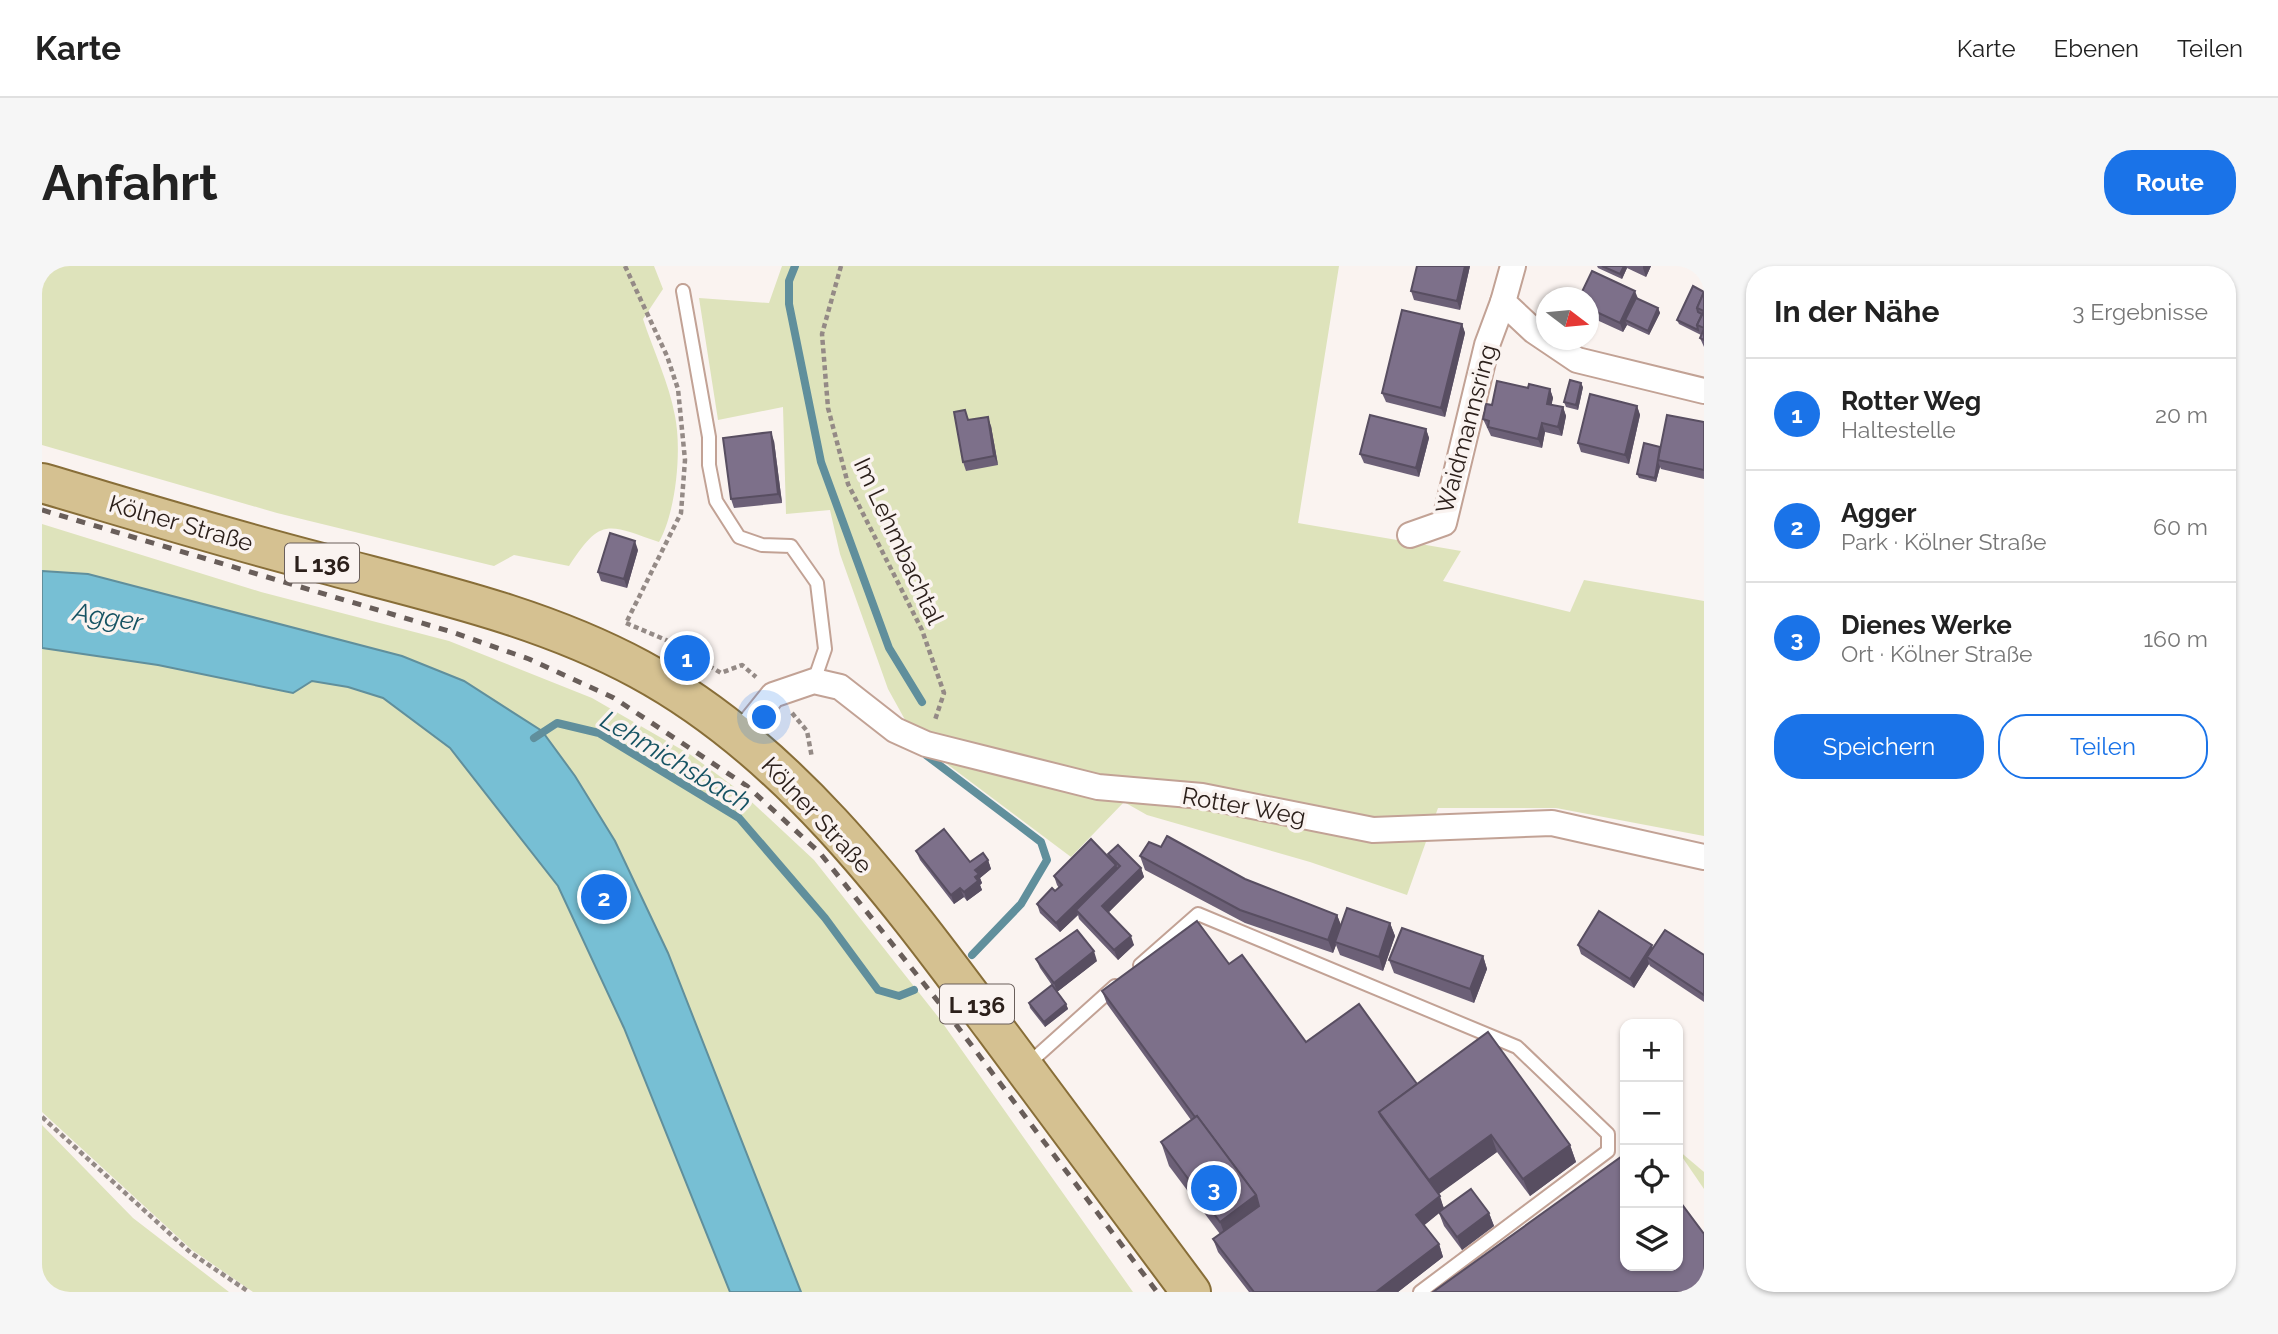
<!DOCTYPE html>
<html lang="de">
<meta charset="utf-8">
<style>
:root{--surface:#fff;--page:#f6f6f6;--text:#222;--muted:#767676;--line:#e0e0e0;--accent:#1a73e8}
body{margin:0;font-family:Raleway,sans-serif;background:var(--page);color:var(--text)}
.controls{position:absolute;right:21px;bottom:21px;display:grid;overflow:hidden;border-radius:14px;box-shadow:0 2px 5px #0004}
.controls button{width:63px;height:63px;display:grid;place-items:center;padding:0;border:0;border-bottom:2px solid var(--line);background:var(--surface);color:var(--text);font:35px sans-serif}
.compass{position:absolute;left:1494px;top:21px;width:63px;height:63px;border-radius:50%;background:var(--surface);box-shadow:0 2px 5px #0004;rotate:106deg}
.you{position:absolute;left:723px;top:452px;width:24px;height:24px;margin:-18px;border:5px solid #fff;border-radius:50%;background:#1a73e8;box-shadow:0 0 0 10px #1a73e833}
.badge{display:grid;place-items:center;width:46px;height:46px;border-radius:50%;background:var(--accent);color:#fff;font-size:23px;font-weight:700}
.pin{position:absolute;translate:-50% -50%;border:4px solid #fff;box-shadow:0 2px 7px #0006}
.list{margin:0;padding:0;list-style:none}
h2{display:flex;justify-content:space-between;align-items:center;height:91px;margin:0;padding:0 28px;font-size:30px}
h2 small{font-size:23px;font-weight:400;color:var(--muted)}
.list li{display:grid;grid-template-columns:46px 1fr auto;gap:21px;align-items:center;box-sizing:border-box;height:112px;padding:0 28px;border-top:2px solid var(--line)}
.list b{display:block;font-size:26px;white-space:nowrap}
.list p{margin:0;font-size:23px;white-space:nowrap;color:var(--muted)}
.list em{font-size:23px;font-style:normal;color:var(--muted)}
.actions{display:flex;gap:14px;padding:21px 28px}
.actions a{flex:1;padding:16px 0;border:2px solid var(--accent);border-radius:28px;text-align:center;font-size:24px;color:var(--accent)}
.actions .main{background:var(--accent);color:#fff}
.icon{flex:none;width:38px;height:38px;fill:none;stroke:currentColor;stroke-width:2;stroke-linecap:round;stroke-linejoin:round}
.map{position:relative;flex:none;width:1662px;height:1026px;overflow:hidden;border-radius:28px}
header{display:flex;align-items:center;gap:42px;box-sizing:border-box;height:98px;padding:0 35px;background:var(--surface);border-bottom:2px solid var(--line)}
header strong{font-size:33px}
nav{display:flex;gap:38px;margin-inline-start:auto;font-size:24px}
.intro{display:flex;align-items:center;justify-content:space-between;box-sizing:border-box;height:168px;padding:0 42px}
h1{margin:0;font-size:49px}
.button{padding:18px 32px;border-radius:28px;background:var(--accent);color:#fff;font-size:24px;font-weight:700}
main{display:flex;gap:42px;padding:0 42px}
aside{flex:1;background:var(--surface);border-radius:28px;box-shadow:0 2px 5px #0004}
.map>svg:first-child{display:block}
</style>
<header>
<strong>Karte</strong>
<nav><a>Karte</a><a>Ebenen</a><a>Teilen</a></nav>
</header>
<div class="intro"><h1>Anfahrt</h1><a class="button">Route</a></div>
<main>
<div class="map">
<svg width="1662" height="1026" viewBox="0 0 1662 1026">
<rect width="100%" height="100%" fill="#faf3f0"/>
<g fill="#dee3bb">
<path d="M0 0H612L621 23 601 53C611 84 627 117 633 150 640 184 634 246 617 276 565 258 559 251 527 300L472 289 452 300 235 247 0 179Z"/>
<polygon points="740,0 1297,0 1256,257 1419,285 1401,315 1528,346 1542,314 1662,335 1662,570 1514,542 1396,542 1365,629 1268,596 1105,549 1082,536 1029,591 897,492 867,461 846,423 798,288 788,244 744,248 741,141 676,154 657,32 727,37"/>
<polygon points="0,258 219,326 407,375 550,432 649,489 699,526 772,594 897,752 1091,1026 211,1026 150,984 0,846"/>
<polygon points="0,859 91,952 187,1026 0,1026"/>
<polygon points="1636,884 1662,906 1662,923 1636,885"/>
</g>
<polygon fill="#77bfd4" stroke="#608f9c" stroke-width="2" points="0,305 46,308 360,390 422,415 500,465 533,510 573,575 626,687 759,1026 688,1026 582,762 516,620 408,482 341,432 306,421 270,415 251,427 116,399 0,382"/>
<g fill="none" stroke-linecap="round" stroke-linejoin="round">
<g stroke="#608f9c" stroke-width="8">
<polyline points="753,0 747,15 747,38 779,196 847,382 880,436"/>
<polyline points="492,472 515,457 557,467 697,552 783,652 836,724 857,730 872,724"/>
<polyline points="884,489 999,576 1005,594 979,638 930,689"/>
</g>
<g stroke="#c2a295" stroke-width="16">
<g id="service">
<polyline points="641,25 667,171 667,199 674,235 697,271 720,279 749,280 775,317 783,383 772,415"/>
<polyline points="1098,699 1156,648 1475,781 1566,868 1566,885 1378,1026"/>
<polyline points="985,799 1073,720"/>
</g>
</g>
<g stroke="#c2a295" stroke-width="28">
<g id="minor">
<polyline points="1471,0 1461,36 1492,65 1535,94 1662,125"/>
<polyline points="1368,269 1402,257 1445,79 1461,36"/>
<polyline points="698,470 731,429 772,415 798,421 853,464 884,478 1056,521 1160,530 1331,564 1510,557 1662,591"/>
</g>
</g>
<g stroke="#886e38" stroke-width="42">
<path id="primary" d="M0 217C92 244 183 272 276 296 384 325 497 349 597 403 747 484 851 626 951 760 1017 848 1083 937 1149 1026"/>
</g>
<g stroke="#948a86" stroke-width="4.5" stroke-dasharray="5 3.5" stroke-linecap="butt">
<polyline points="583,0 625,90 636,123 643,194 639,247 584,357"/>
<polyline points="799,0 780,68 786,142 806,218 880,364 902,427 893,454"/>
<polyline points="584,357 624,374 679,407 700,399 714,411"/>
<polyline points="750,447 765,465 770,492"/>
<polyline points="0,851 149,987 207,1026"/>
</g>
<use href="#service" stroke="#fff" stroke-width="12"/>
<use href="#minor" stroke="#fff" stroke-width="24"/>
<use href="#primary" stroke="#d5c191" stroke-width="38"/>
<polyline stroke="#695e5a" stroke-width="5" stroke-dasharray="9 9" stroke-linecap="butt" points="0,244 410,366 487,393 572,432 705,520 778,587 906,748 1115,1026"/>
</g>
<g fill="#6c6077">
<polygon points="1375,0 1428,0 1418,44 1372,34 1369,25"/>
<polygon points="1555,0 1609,0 1604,11 1585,2 1580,13 1556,2"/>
<polygon points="1662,26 1662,81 1658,72 1659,69 1637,58 1635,54"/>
<polygon points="1546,32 1616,42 1618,47 1607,69 1585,59 1581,66 1546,50"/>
<polygon points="1420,58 1423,67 1403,151 1344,136 1340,127"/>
<polygon points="1541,121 1536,144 1524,141 1522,136"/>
<polygon points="1486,122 1508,123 1511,132 1509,139 1521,141 1524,150 1520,170 1503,166 1500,182 1449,170 1441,153 1450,139"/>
<polygon points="1595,140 1598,149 1587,198 1539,186 1536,177"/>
<polygon points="927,154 949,160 956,199 924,205 921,196"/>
<polygon points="1662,156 1662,213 1619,203 1618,201 1614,216 1597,212 1595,208 1618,181"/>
<polygon points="1384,163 1387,172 1377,211 1322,197 1318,188"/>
<polygon points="732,175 740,237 692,242 689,233"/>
<polygon points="596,284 585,322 559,315 556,306"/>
<polygon points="1119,581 1295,649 1299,659 1348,657 1353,670 1341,705 1298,689 1294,679 1291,687 1203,657 1103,604 1098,590"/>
<polygon points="874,585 928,596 946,594 949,603 938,612 940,617 938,619 940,624 925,635 922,631 912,638 878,594"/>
<polygon points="1066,588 1099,602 1102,611 1067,646 1092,679 1076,694 1037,653 1036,649 1018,666 998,647 995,638 1017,622 1015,619 1012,610 1068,593"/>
<polygon points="1536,679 1611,682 1662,689 1662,736 1608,700 1607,698 1592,722 1539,688"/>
<polygon points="1441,690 1445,703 1432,737 1352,707 1347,694"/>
<polygon points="994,693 1055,695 1015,726 1024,738 1026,743 1003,761 988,742 987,737 1014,725 998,702"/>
<polygon points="1187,698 1264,776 1375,818 1528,879 1534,896 1488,930 1455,886 1396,928 1402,942 1447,947 1452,960 1420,984 1402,960 1397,947 1382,959 1397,978 1401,991 1356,1026 1207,1026 1176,986 1171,973 1178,968 1127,900 1119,876 1149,854 1065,738 1060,725"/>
</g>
<g fill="#584e61">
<polygon points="1423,0 1428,0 1418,44 1415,35"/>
<polygon points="1582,0 1584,0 1585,2 1580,13 1578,8"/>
<polygon points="1601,0 1609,0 1604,11 1601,2"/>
<polygon points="1593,25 1597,35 1583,54 1585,59 1581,66 1578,57"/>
<polygon points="1616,42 1618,47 1607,69 1606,65"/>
<polygon points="1420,58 1423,67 1403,151 1399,142"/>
<polygon points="1539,117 1541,121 1536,144 1534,139"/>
<polygon points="1508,123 1511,132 1508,147 1505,138"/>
<polygon points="1595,140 1598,149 1587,198 1583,189"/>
<polygon points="1521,141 1524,150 1520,170 1516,161"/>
<polygon points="946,151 949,160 956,199 952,190"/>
<polygon points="1500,157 1503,166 1500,182 1496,173"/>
<polygon points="1384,163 1387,172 1377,211 1374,202"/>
<polygon points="729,166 732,175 740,237 736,228"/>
<polygon points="1616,196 1618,201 1614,216 1613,212"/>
<polygon points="593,275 596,284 585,322 582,313"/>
<polygon points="946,594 949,603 938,612 940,617 938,619 940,624 925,635 922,626 933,611 933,604"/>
<polygon points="1074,599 1078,608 1034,644 1036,649 1018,666 1014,657"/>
<polygon points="1099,602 1102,611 1064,649 1060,640"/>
<polygon points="918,622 922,631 912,638 909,629"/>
<polygon points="1295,649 1300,662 1293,676 1294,679 1291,687 1286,674"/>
<polygon points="1348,657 1353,670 1341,705 1337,691"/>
<polygon points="1089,670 1092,679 1076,694 1072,684"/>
<polygon points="1610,679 1613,689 1605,691 1607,698 1592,722 1588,713"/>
<polygon points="1052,685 1055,695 1015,726 1012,717"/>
<polygon points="1441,690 1445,703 1432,737 1428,723"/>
<polygon points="1024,738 1026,743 1003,761 1002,756"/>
<polygon points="1449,869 1455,886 1393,931 1387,914"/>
<polygon points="1528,879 1534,896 1488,930 1481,913"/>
<polygon points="1214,929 1222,953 1187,980 1178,956"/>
<polygon points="1398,930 1402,943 1379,962 1374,949"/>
<polygon points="1447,947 1452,960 1420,984 1415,971"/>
<polygon points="1397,978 1401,991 1356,1026 1334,1026"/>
</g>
<g fill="#7d708a" stroke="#584e61" stroke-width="2">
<polygon points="1375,0 1423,0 1415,35 1369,25"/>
<polygon points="1560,0 1582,0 1578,8"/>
<polygon points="1550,5 1593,25 1578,57 1546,42 1546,32 1537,32"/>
<polygon points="1651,20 1662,26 1655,42 1656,46 1660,48 1655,59 1656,64 1635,54"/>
<polygon points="1662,26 1662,62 1655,59 1662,45 1655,42"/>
<polygon points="1594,32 1616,42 1606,65 1583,54"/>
<polygon points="1360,44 1420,58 1399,142 1340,127"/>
<polygon points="1662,63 1662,74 1658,72"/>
<polygon points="1528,114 1539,117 1534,139 1522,136"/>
<polygon points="1455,115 1486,122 1487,118 1508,123 1505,138 1521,141 1516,161 1500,157 1496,173 1446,161 1447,155 1441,153 1444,138 1450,139"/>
<polygon points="1548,128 1595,140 1583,189 1536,177"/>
<polygon points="923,144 926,154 946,151 952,190 921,196 912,146"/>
<polygon points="1328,149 1384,163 1374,202 1318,188"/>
<polygon points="1625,149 1662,156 1662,204 1616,194"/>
<polygon points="729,166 736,228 689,233 681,172"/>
<polygon points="1602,177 1618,181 1613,212 1595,208"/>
<polygon points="568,267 593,275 582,313 556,306"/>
<polygon points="902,563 928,596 941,587 946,594 933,604 937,608 933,611 936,615 922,626 918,622 909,629 874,585"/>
<polygon points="1125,570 1203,613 1295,649 1286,674 1198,644 1098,590 1107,576 1119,581"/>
<polygon points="1049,573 1074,599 1014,657 995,638 1010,622 1013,625 1020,619 1012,610"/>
<polygon points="1076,579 1099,602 1060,640 1089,670 1072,684 1034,644 1078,600 1066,588"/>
<polygon points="1305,642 1348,657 1337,691 1293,676"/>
<polygon points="1557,645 1610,679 1588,713 1536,679"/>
<polygon points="1155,655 1187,698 1200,689 1264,776 1317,738 1375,818 1337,846 1339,850 1398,930 1374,949 1397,978 1334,1026 1212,1026 1171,973 1217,940 1214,929 1155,850 1153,851 1060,725"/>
<polygon points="1360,662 1441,690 1428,723 1347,694"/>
<polygon points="1035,664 1052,685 1012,717 994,693"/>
<polygon points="1623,664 1662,689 1662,729 1605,691"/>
<polygon points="1010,719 1024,738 1002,756 987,737"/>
<polygon points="1446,766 1528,879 1481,913 1449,869 1387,914 1337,846"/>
<polygon points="1155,850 1214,929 1178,956 1119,876"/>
<polygon points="1583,888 1583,1000 1636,1000 1636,933 1662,968 1662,1025 1661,1026 1391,1026"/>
<polygon points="1429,923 1447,947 1415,971 1397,946"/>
</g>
<g text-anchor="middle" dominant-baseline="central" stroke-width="7" stroke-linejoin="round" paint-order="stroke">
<g fill="#faf3f0" stroke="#6a5f5b" stroke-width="2">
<rect x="243" y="277.5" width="74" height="39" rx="5"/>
<rect x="898" y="718.5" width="74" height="39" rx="5"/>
</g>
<g font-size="23" font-weight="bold" fill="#2c201b">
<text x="280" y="297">L 136</text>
<text x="935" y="738">L 136</text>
</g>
<g font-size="24" fill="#2c201b" stroke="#faf3f0">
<text transform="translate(1424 163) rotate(-75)">Waidmannsring</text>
<text transform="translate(139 257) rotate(16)">Kölner Straße</text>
<text transform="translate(857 275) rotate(65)">Im Lehmbachtal</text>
<text transform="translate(1202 540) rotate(10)">Rotter Weg</text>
<text transform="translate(775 549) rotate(47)">Kölner Straße</text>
</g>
<g font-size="26" font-style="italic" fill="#165363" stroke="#faf3f0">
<text transform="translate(66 351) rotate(9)">Agger</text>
<text transform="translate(634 495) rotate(31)">Lehmichsbach</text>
</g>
</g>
</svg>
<div class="controls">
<button>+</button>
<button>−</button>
<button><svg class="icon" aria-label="locate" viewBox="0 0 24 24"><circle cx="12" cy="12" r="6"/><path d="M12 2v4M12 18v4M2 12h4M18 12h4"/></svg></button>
<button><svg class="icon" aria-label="layers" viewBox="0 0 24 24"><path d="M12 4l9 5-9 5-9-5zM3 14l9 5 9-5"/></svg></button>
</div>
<svg class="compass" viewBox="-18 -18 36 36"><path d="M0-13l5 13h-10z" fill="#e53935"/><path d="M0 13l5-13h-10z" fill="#767676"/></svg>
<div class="you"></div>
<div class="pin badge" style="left:645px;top:392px">1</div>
<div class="pin badge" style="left:562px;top:631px">2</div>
<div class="pin badge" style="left:1172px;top:922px">3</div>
</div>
<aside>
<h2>In der Nähe<small>3 Ergebnisse</small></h2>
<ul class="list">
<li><span class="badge">1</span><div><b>Rotter Weg</b><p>Haltestelle</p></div><em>20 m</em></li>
<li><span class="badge">2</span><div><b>Agger</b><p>Park · Kölner Straße</p></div><em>60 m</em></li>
<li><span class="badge">3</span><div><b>Dienes Werke</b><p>Ort · Kölner Straße</p></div><em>160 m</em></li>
</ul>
<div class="actions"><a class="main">Speichern</a><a>Teilen</a></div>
</aside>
</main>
